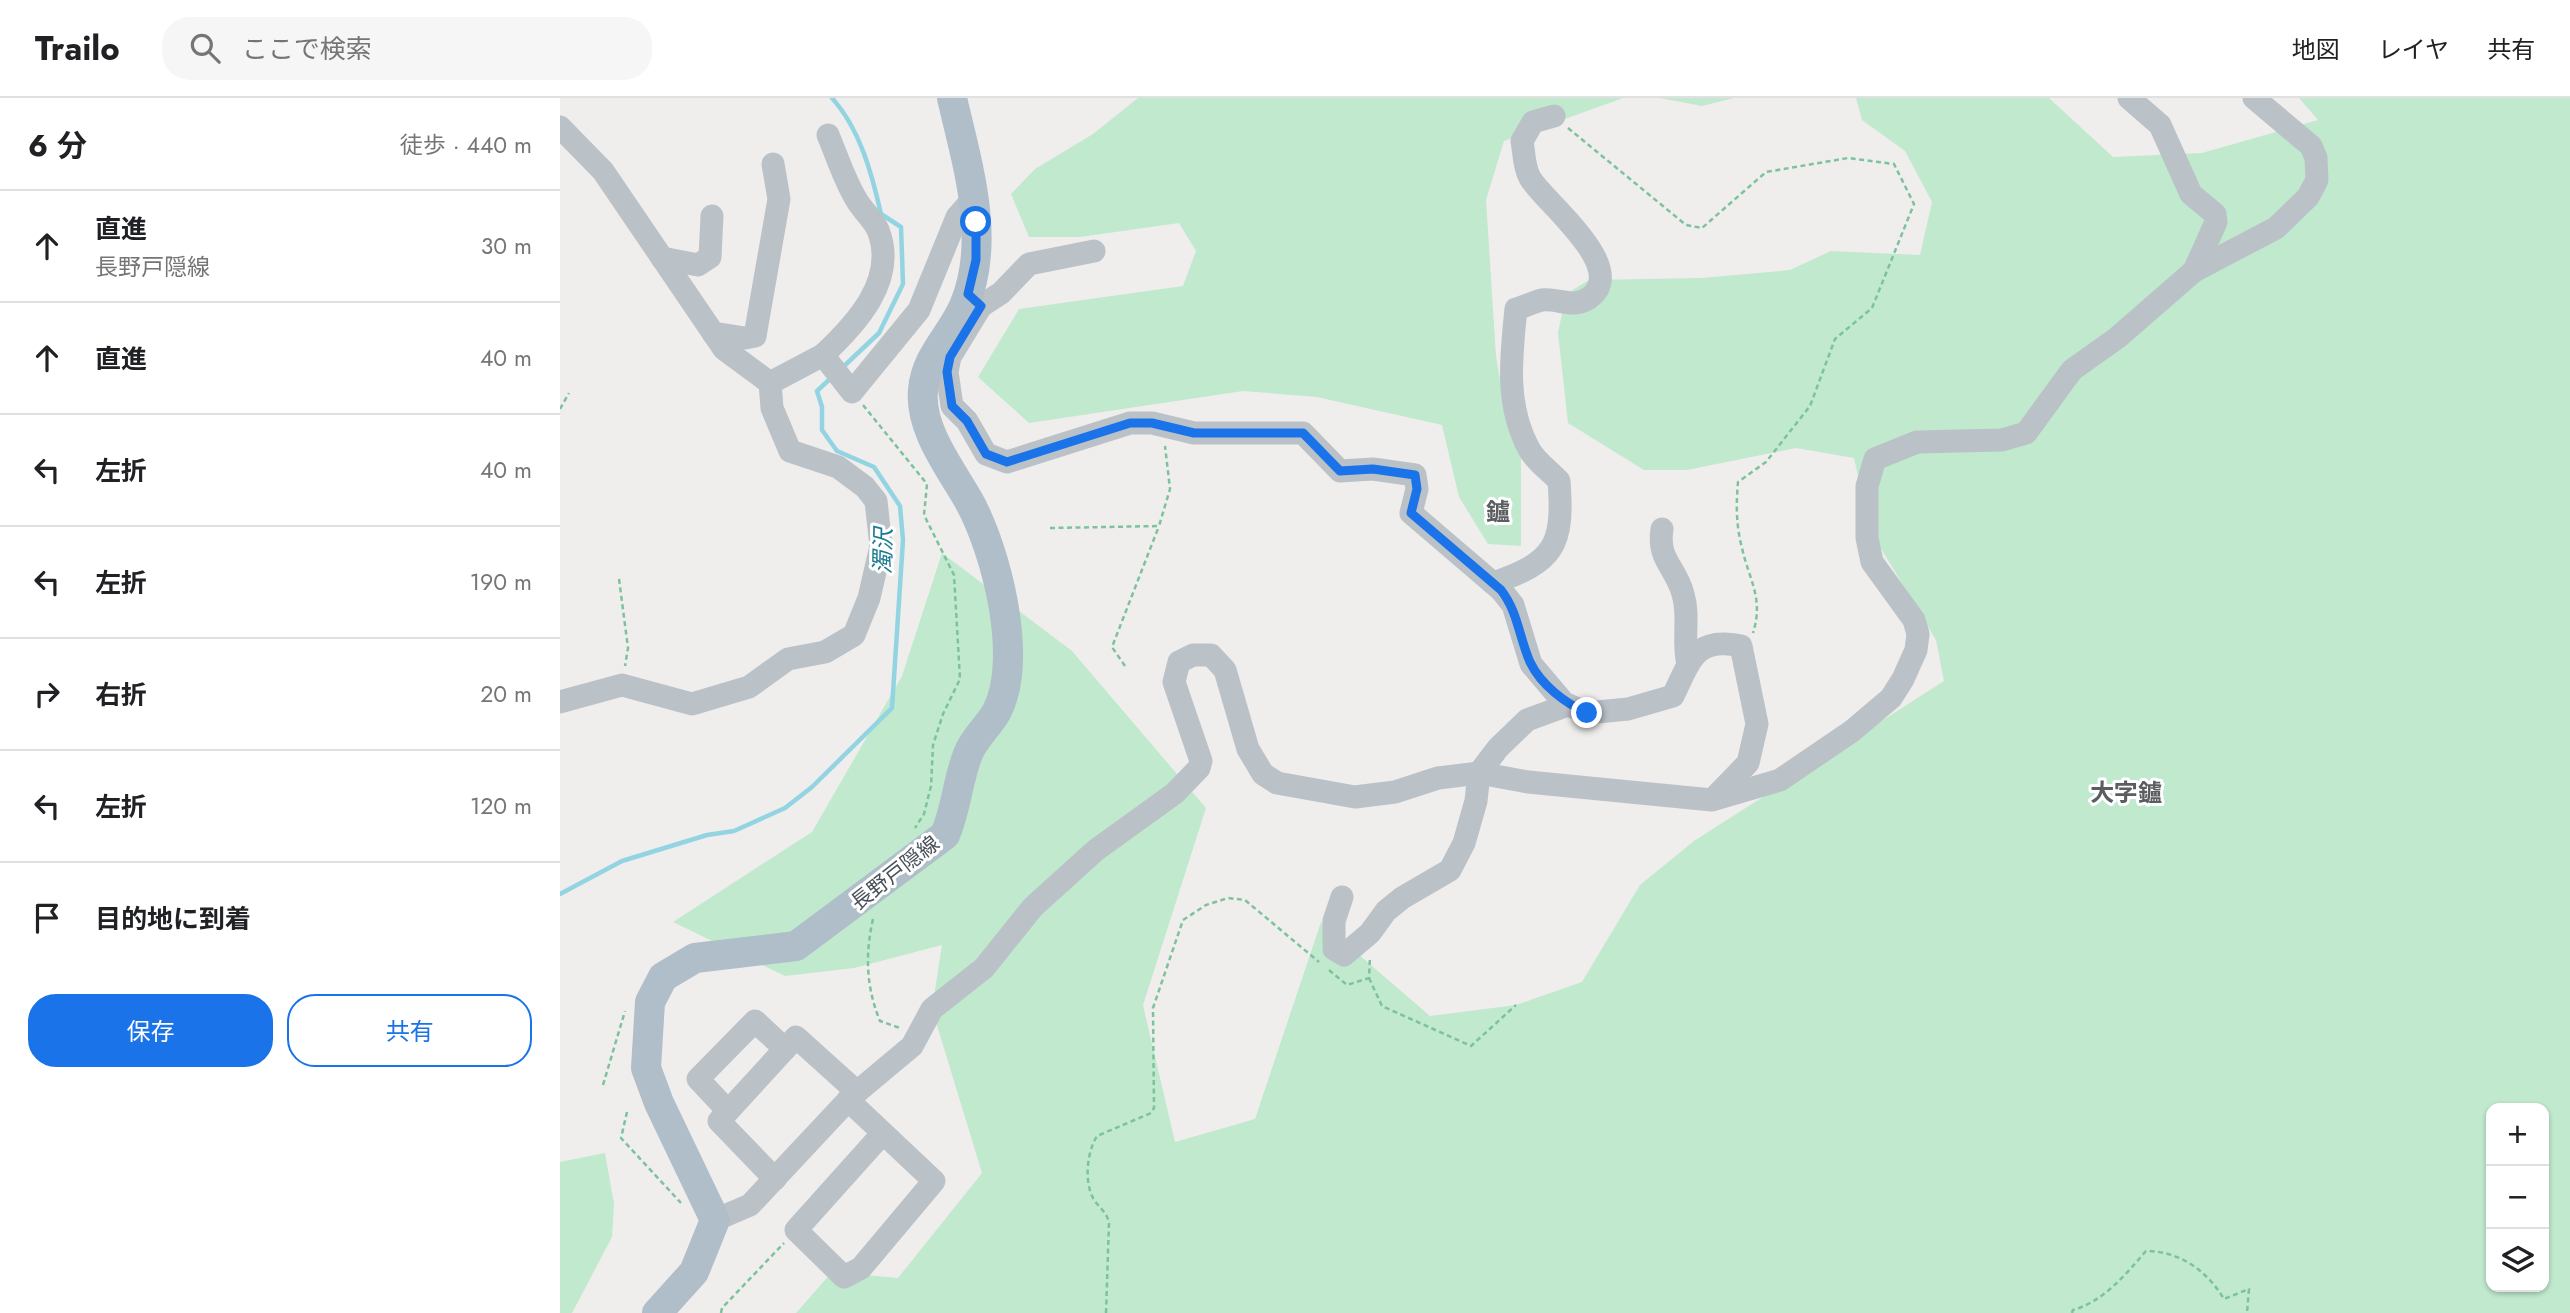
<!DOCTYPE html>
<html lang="ja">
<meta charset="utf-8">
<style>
:root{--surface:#fff;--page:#f6f6f6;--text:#202124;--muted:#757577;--line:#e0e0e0;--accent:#1a73e8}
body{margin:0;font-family:Jost,"Noto Sans JP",sans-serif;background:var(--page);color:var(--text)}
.controls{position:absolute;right:21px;bottom:21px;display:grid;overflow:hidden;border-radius:14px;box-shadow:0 2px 5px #0004}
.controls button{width:63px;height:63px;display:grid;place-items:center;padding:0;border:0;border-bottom:2px solid var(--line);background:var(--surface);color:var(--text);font:35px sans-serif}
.stop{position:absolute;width:21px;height:21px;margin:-16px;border:5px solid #1a73e8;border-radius:50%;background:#fff}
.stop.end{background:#1a73e8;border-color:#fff;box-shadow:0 2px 7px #0008}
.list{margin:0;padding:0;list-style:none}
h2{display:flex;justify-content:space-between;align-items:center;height:91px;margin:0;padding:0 28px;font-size:30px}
h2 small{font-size:23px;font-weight:400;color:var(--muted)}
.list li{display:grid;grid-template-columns:46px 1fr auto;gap:21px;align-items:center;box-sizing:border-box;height:112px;padding:0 28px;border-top:2px solid var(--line)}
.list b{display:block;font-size:26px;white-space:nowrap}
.list p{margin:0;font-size:23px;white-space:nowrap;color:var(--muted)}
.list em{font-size:23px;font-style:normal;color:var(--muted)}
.actions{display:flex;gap:14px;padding:21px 28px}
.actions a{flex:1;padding:16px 0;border:2px solid var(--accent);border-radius:28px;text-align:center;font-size:24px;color:var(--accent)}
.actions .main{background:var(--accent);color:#fff}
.icon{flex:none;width:38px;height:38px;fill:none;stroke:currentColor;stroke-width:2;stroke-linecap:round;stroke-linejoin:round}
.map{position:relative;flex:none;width:2010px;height:1215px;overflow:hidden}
header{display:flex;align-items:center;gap:42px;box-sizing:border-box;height:98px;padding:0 35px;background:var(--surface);border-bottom:2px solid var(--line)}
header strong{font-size:33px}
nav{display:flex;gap:38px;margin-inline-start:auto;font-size:24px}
.search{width:490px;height:63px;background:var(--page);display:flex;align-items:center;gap:18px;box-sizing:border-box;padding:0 24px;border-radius:28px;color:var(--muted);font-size:26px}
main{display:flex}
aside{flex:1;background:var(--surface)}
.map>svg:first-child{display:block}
</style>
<header>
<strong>Trailo</strong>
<div class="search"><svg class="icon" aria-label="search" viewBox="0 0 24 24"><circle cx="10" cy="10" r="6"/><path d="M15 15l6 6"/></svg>ここで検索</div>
<nav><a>地図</a><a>レイヤ</a><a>共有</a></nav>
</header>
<main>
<aside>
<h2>6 分<small>徒歩 · 440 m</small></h2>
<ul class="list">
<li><svg class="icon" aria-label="ahead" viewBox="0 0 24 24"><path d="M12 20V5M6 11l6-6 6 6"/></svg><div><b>直進</b><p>長野戸隠線</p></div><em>30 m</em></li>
<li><svg class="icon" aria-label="ahead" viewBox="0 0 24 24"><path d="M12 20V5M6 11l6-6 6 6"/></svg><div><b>直進</b></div><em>40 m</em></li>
<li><svg class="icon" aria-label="left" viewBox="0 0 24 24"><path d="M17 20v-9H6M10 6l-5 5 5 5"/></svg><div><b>左折</b></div><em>40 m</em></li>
<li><svg class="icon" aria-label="left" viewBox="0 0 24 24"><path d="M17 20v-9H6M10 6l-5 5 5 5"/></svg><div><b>左折</b></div><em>190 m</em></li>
<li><svg class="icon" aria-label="right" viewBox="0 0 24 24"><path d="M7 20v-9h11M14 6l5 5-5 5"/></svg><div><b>右折</b></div><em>20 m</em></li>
<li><svg class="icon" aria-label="left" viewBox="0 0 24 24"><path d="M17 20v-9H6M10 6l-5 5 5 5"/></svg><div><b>左折</b></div><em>120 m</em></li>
<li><svg class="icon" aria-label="arrive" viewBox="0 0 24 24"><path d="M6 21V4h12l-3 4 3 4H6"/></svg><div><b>目的地に到着</b></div></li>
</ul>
<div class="actions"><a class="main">保存</a><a>共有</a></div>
</aside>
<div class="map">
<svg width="2010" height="1215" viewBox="0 0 2010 1215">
<rect width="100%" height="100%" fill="#f0eded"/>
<g fill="#c0e9ce" fill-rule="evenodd">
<polygon points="578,0 1063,0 944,43 926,102 936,258 946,319 961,360 961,448 928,446 899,399 882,327 757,299 683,293 469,325 418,279 459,211 623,188 636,153 619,125 520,139 469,139 451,96 475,71 533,36"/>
<polygon points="1100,0 1174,0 1142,8"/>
<path d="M1296 0H1489L1553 59 1642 55 1758 22 1739 0H2010V1215H236L272 1174 338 1180 422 1075 372 911 382 847 294 870 225 878 113 824 252 734 342 578 382 455 512 553 646 710 583 907 615 1044 695 1021 761 824 870 918 956 907 1022 884 1080 787 1134 743 1384 583 1376 542 1311 434 1294 360 1236 350 1127 372H1084L1008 325 998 235 1006 196 1029 182 1142 180 1230 172 1271 153 1360 157 1372 104 1345 53 1302 22ZM1931 1010H1984V1189H1931Z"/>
<polygon points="45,1055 54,1106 52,1139 12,1215 0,1215 0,1064"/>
</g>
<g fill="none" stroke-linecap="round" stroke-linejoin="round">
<g stroke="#92d4e1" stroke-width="4.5">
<path d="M272 0C300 31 312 76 321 116L341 129 343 186 319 235 282 270"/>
<polyline points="0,796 62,763 147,737 174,733 225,710 252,689 332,610 343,442 340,408 314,369 277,353 262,332 262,309 257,293 271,280"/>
</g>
<g stroke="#7cc39d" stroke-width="2.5" stroke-dasharray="5 3.5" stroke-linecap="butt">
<path d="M1008 30 1126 127 1142 130 1206 74 1288 60 1334 66 1354 106 1312 210 1275 241 1250 308 1206 364 1178 384C1176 407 1176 427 1182 450 1189 482 1204 500 1193 535"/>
<polyline points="303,307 367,386 364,417 394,477 400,581 383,616 373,647 371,688 364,716 355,730"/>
<polyline points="0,311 9,295"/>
<polyline points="490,430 599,428 610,391 605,348"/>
<polyline points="59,481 68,550 65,568"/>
<polyline points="565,568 552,549 599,428"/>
<path d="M313 821C305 856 306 889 320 923L340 930"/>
<polyline points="769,872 787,887 809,880 810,859"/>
<polyline points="809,880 822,908 911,948 956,907"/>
<polyline points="43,987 65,913"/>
<polyline points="67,1014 61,1040 121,1105"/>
<polyline points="161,1215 162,1210 224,1145"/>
<path d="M546 1215 549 1124C546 1113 538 1109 533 1100 524 1083 527 1054 537 1038L591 1015 594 1010 593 910 623 822 646 807 668 800 685 802 759 864"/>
<path d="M1512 1215 1513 1212C1544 1203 1565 1177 1586 1153 1620 1153 1647 1173 1664 1201L1689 1191 1687 1215"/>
</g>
<g stroke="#bac2c8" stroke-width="23">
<polyline points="1569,0 1600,27 1631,96 1655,116 1656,124 1634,173"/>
<polyline points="0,29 43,73 164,251 210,285 212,310 230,353 278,369 305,389 316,403 321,448 309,500 294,537 265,554 228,561 189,589 132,606 62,587 0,604"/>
<polyline points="102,160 138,167 150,159 152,118"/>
<path d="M408 196 421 208 390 259 387 274 392 308 407 323 426 356 447 364 570 325H592L634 335H743L780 373 813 371 855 377 857 391 851 415 941 492 953 507 971 566 1004 605 1027 615 1068 611 1113 598C1130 563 1135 538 1181 548L1197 626 1188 665 1154 700"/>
<polyline points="421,208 441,195 469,166 534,153"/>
<polyline points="153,235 185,240 195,238 219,101 213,66"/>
<path d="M263 257C295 227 338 182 318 132 313 121 302 112 296 101 284 81 277 58 268 37"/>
<polyline points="210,285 263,257 292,294 359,212 397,119 413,101"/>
<path d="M1102 431C1097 462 1116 469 1123 496 1130 519 1122 544 1128 566"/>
<path d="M933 485C994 464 1004 448 999 383 990 373 975 363 969 351 945 307 951 259 956 211 964 209 973 204 982 202 999 200 1012 211 1029 200 1071 170 984 104 970 80 964 70 964 54 962 43L973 24 994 18"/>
<polyline points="782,799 774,823 774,851 784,857 810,835 826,813 842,800 890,772 904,745 916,703 919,675 938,650 967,622 1008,607"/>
<polyline points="288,1002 374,1083 301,1170 284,1179 236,1132 323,1035"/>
<polyline points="168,1013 138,981 195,923 225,951"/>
<polyline points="215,1081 159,1023 236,939 297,994"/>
<polyline points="155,1122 190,1107 291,999 352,948 372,911 424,870 473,809 536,752 615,695 639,670 641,663 614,584 619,564 633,557 651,557 665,572 688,651 703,676 717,685 795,699 835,694 878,680 919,675 968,684 1152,702 1220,682 1292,633 1331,600 1343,581 1356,552 1358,536 1354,522 1312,464 1307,440 1307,388 1315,361 1357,344 1442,342 1466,335 1512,272 1557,240 1634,173 1716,130 1748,99 1757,82 1756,60 1751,48 1694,0"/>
</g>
<path stroke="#b0bec9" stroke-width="30" d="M97 1215 134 1174 155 1122 99 1005 86 970 90 904 103 879 135 860 236 848 385 737C397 709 397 684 408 656 414 640 429 628 437 613 464 560 436 452 409 403 391 371 359 331 363 292 366 257 391 238 404 208 432 142 407 66 392 0"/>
</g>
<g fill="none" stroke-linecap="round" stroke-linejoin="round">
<path stroke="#1a73e8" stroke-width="9" d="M416 124V162L408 196 421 208 390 259 387 274 392 308 407 323 426 356 447 364 570 325H592L634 335H743L780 373 813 371 855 377 857 391 851 415 941 492C958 514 959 539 970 564 981 587 1005 605 1027 615"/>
</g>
<g text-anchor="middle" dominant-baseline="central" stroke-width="6" stroke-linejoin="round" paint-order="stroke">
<g font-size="21" fill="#485158" stroke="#fff">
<text transform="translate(335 775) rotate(-38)">長野戸隠線</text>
</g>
<g font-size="23" font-style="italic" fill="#1b7c8f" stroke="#fff">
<text transform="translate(323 453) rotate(-89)">濁沢</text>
</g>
<g font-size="24" font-weight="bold" fill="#5b5e61" stroke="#fff">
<text x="938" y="413">鑪</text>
<text x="1566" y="694">大字鑪</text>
</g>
</g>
</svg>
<div class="controls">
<button>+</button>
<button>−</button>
<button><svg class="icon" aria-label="layers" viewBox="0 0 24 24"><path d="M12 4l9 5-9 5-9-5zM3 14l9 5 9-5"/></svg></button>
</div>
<div class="stop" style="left:416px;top:124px"></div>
<div class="stop end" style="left:1027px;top:615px"></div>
</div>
</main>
